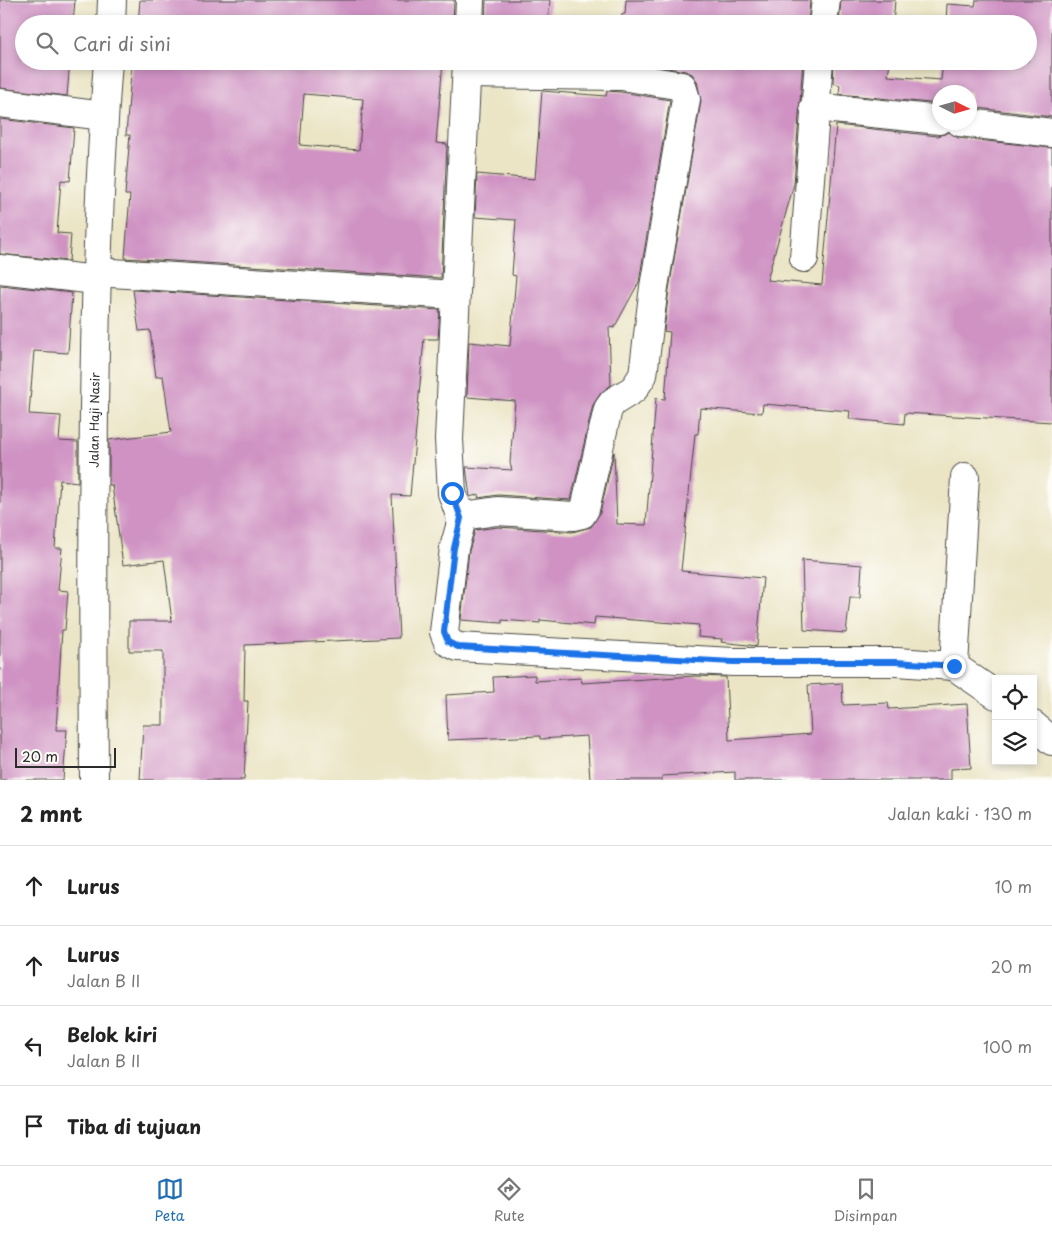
<!DOCTYPE html>
<html lang="id">
<meta charset="utf-8">
<style>
:root{--surface:#fff;--page:#f6f6f6;--text:#222;--muted:#767676;--line:#e0e0e0;--accent:#1f6fb2}
body{margin:0;font-family:"Playpen Sans",sans-serif;background:var(--page);color:var(--text)}
.controls{position:absolute;right:15px;bottom:15px;display:grid;overflow:hidden;border-radius:0px;box-shadow:0 2px 8px #0003}
.controls button{width:45px;height:45px;display:grid;place-items:center;padding:0;border:0;border-bottom:1px solid var(--line);background:var(--surface);color:var(--text);font:25px sans-serif}
.compass{position:absolute;left:932px;top:85px;width:45px;height:45px;border-radius:50%;background:var(--surface);box-shadow:0 2px 8px #0003;rotate:95deg}
.scale{position:absolute;left:15px;bottom:12px;width:101px;box-sizing:border-box;padding-left:5px;border:2px solid #2b2b2b;border-top:0;font-size:14px;line-height:18px;white-space:nowrap;color:#2b2b2b;-webkit-text-stroke:4px #fdfcf7;paint-order:stroke}
.stop{position:absolute;width:15px;height:15px;margin:-11px;border:4px solid #1a73e8;border-radius:50%;background:#fff}
.stop.end{background:#1a73e8;border-color:#fff;box-shadow:0 1px 5px #0008}
.list{margin:0;padding:0;list-style:none}
h2{display:flex;justify-content:space-between;align-items:center;height:65px;margin:0;padding:0 20px;font-size:21px}
h2 small{font-size:16px;font-weight:400;color:var(--muted)}
.list li{display:grid;grid-template-columns:32px 1fr auto;gap:15px;align-items:center;box-sizing:border-box;height:80px;padding:0 20px;border-top:1px solid var(--line)}
.list b{display:block;font-size:19px;white-space:nowrap}
.list p{margin:0;font-size:16px;white-space:nowrap;color:var(--muted)}
.list em{font-size:16px;font-style:normal;color:var(--muted)}
.icon{flex:none;width:28px;height:28px;fill:none;stroke:currentColor;stroke-width:2;stroke-linecap:round;stroke-linejoin:round}
.map{position:relative;flex:none;width:1052px;height:780px;overflow:hidden}
.search{position:absolute;background:var(--surface);box-shadow:0 2px 8px #0003;left:15px;right:15px;top:15px;height:55px;display:flex;align-items:center;gap:12px;box-sizing:border-box;padding:0 18px;border-radius:28px;color:var(--muted);font-size:19px}
.sheet{height:385px;background:var(--surface)}
nav{display:flex;justify-content:space-around;align-items:center;box-sizing:border-box;height:70px;border-top:1px solid var(--line);background:var(--surface);font-size:14px;color:var(--muted)}
nav a{display:grid;justify-items:center;gap:2px}
nav .on{color:var(--accent)}
.map>svg:first-child{display:block}
</style>
<div class="map">
<svg width="1052" height="780" viewBox="0 0 1052 780">
<rect width="100%" height="100%" fill="#fdfcf7"/>
<filter id="ink" filterUnits="userSpaceOnUse"><feTurbulence type="fractalNoise" baseFrequency=".02" numOctaves="2"/><feDisplacementMap in="SourceGraphic" scale="10" xChannelSelector="R" yChannelSelector="G"/><feConvolveMatrix kernelMatrix="1 2 1 2 8 2 1 2 1" color-interpolation-filters="sRGB"/></filter>
<filter id="wash" filterUnits="userSpaceOnUse"><feTurbulence type="fractalNoise" baseFrequency=".0096" numOctaves="4" result="noise"/><feDisplacementMap in="SourceGraphic" scale="20" xChannelSelector="R" yChannelSelector="G"/><feGaussianBlur stdDeviation="1.12" result="paint"/><feColorMatrix in="noise" values="0 0 0 0 0 0 0 0 0 0 0 0 0 0 0 0 0 1.4 0 .05"/><feComposite in="paint" operator="in"/></filter>
<g filter="url(#wash)">
<rect width="100%" height="100%" fill="#ebe5c6"/>
<g id="blocks">
<g fill="#cf92c3" fill-rule="evenodd">
<polygon points="0,0 75,0 73,24 24,24 24,61 70,61 67,96 0,88"/>
<polygon points="140,0 454,0 453,24 138,24"/>
<polygon points="486,0 550,0 548,24 485,24"/>
<polygon points="626,0 810,0 808,24 622,24 622,14 625,14"/>
<polygon points="841,0 895,0 893,24 839,24"/>
<polygon points="976,0 1052,0 1052,117 970,107 970,92 940,92 940,104 839,94 840,85 833,83 834,61 890,61 888,76 941,80 943,61 1028,61 1028,24 946,24 947,4 975,6"/>
<path d="M132 61H443L436 143 447 144 441 278 125 258 130 195H125L130 135H126ZM304 94 363 99 359 150 300 145Z"/>
<polygon points="629,61 803,61 794,184 767,280 822,285 836,125 938,136 949,132 958,138 1052,148 1052,422 905,413 904,424 849,419 850,411 763,404 762,413 700,408 698,434 695,434 681,571 763,578 757,646 721,642 722,639 698,637 699,625 595,617 594,625 540,620 540,623 502,620 502,623 461,620 469,551 475,530 498,527 572,532 591,527 600,513 614,452 617,524 646,525 656,398 665,399 670,332 664,331 669,289 701,101 697,81 692,74 685,71"/>
<polygon points="542,91 606,96 607,91 621,92 670,100 639,282 614,328 609,327 611,385 601,393 593,405 571,500 498,495 478,498 479,494 470,497 466,467 512,470 510,463 515,401 467,397 469,342 510,346 516,276 512,275 516,220 475,217 477,174 535,179"/>
<polygon points="0,119 74,128 70,181 61,180 57,233 71,234 69,261 0,254"/>
<polygon points="0,285 72,293 68,353 34,351 29,414 61,416 59,441 78,442 78,482 60,480 55,548 62,548 58,590 68,591 65,630 62,630 56,730 67,730 63,780 0,780"/>
<polygon points="133,290 440,310 438,339 424,339 410,496 392,495 399,638 245,645 244,701 248,701 244,780 140,780 143,725 163,725 163,651 129,651 129,621 172,621 164,560 123,565 112,485 109,485 109,440 171,432 163,376 156,377 150,330 139,331"/>
<polygon points="802,560 862,565 860,597 850,597 846,633 804,630"/>
<polygon points="535,675 535,681 581,678 582,683 695,676 726,677 729,740 811,734 808,685 842,683 843,705 888,703 889,709 967,704 971,768 951,769 951,780 735,780 735,772 662,776 662,780 590,780 587,736 540,739 540,736 448,740 446,695 494,692 493,677"/>
</g>
</g>
</g>
<g filter="url(#ink)">
<use href="#blocks" fill-opacity="0" stroke="#484742" stroke-width="1"/>
<g fill="none" stroke-linecap="round" stroke-linejoin="round">
<g stroke="#484742" stroke-width="30">
<g id="minor">
<polyline points="111,24 112,0"/>
<polyline points="469,24 470,0"/>
<polyline points="823,24 826,0"/>
<polyline points="467,74 622,76 682,86 686,99 654,287 643,375 634,389 613,402 608,409 585,509 582,514 573,516 497,511 463,516 454,548 444,632 448,642 458,647 733,662 897,662 954,666 996,695"/>
<polyline points="0,103 104,116"/>
<polyline points="814,107 940,120"/>
<polyline points="960,122 1052,133"/>
<polyline points="804,258 819,61"/>
<polyline points="0,269 96,280"/>
<polyline points="96,272 455,295"/>
<polyline points="461,518 452,493 449,439 467,61"/>
<polyline points="954,666 965,477"/>
<polyline points="1033,725 1052,741"/>
<path id="s1" d="M94 780C93 540 90 301 108 61"/>
</g>
</g>
<use href="#minor" stroke="#fff" stroke-width="28"/>
</g>
</g>
<g fill="none" stroke-linecap="round" stroke-linejoin="round" filter="url(#ink)">
<polyline stroke="#1a73e8" stroke-width="6" points="452,493 461,518 454,548 444,632 448,642 458,647 733,662 896,662 954,666"/>
</g>
<g text-anchor="middle" dominant-baseline="central" stroke-width="4" stroke-linejoin="round" paint-order="stroke">
<g font-size="12" fill="#2b2b2b" stroke="#fdfcf7">
<text stroke="none"><textPath href="#s1" startOffset="360">Jalan Haji Nasir</textPath></text>
</g>
</g>
</svg>
<div class="controls">
<button><svg class="icon" aria-label="locate" viewBox="0 0 24 24"><circle cx="12" cy="12" r="6"/><path d="M12 2v4M12 18v4M2 12h4M18 12h4"/></svg></button>
<button><svg class="icon" aria-label="layers" viewBox="0 0 24 24"><path d="M12 4l9 5-9 5-9-5zM3 14l9 5 9-5"/></svg></button>
</div>
<svg class="compass" viewBox="-18 -18 36 36"><path d="M0-13l5 13h-10z" fill="#e53935"/><path d="M0 13l5-13h-10z" fill="#767676"/></svg>
<div class="scale">20 m</div>
<div class="stop" style="left:452px;top:493px"></div>
<div class="stop end" style="left:954px;top:666px"></div>
<div class="search"><svg class="icon" aria-label="search" viewBox="0 0 24 24"><circle cx="10" cy="10" r="6"/><path d="M15 15l6 6"/></svg>Cari di sini</div>
</div>
<section class="sheet">
<h2>2 mnt<small>Jalan kaki · 130 m</small></h2>
<ul class="list">
<li><svg class="icon" aria-label="ahead" viewBox="0 0 24 24"><path d="M12 20V5M6 11l6-6 6 6"/></svg><div><b>Lurus</b></div><em>10 m</em></li>
<li><svg class="icon" aria-label="ahead" viewBox="0 0 24 24"><path d="M12 20V5M6 11l6-6 6 6"/></svg><div><b>Lurus</b><p>Jalan B II</p></div><em>20 m</em></li>
<li><svg class="icon" aria-label="left" viewBox="0 0 24 24"><path d="M17 20v-9H6M10 6l-5 5 5 5"/></svg><div><b>Belok kiri</b><p>Jalan B II</p></div><em>100 m</em></li>
<li><svg class="icon" aria-label="arrive" viewBox="0 0 24 24"><path d="M6 21V4h12l-3 4 3 4H6"/></svg><div><b>Tiba di tujuan</b></div></li>
</ul>
</section>
<nav>
<a class="on"><svg class="icon" aria-label="map" viewBox="0 0 24 24"><path d="M3 6l6-2 6 2 6-2v14l-6 2-6-2-6 2zM9 4v14M15 6v14"/></svg>Peta</a>
<a><svg class="icon" aria-label="directions" viewBox="0 0 24 24"><path d="M12 3l9 9-9 9-9-9zM9 14v-3h6M13 9l2 2-2 2"/></svg>Rute</a>
<a><svg class="icon" aria-label="saved" viewBox="0 0 24 24"><path d="M7 4h10v16l-5-4-5 4z"/></svg>Disimpan</a>
</nav>
